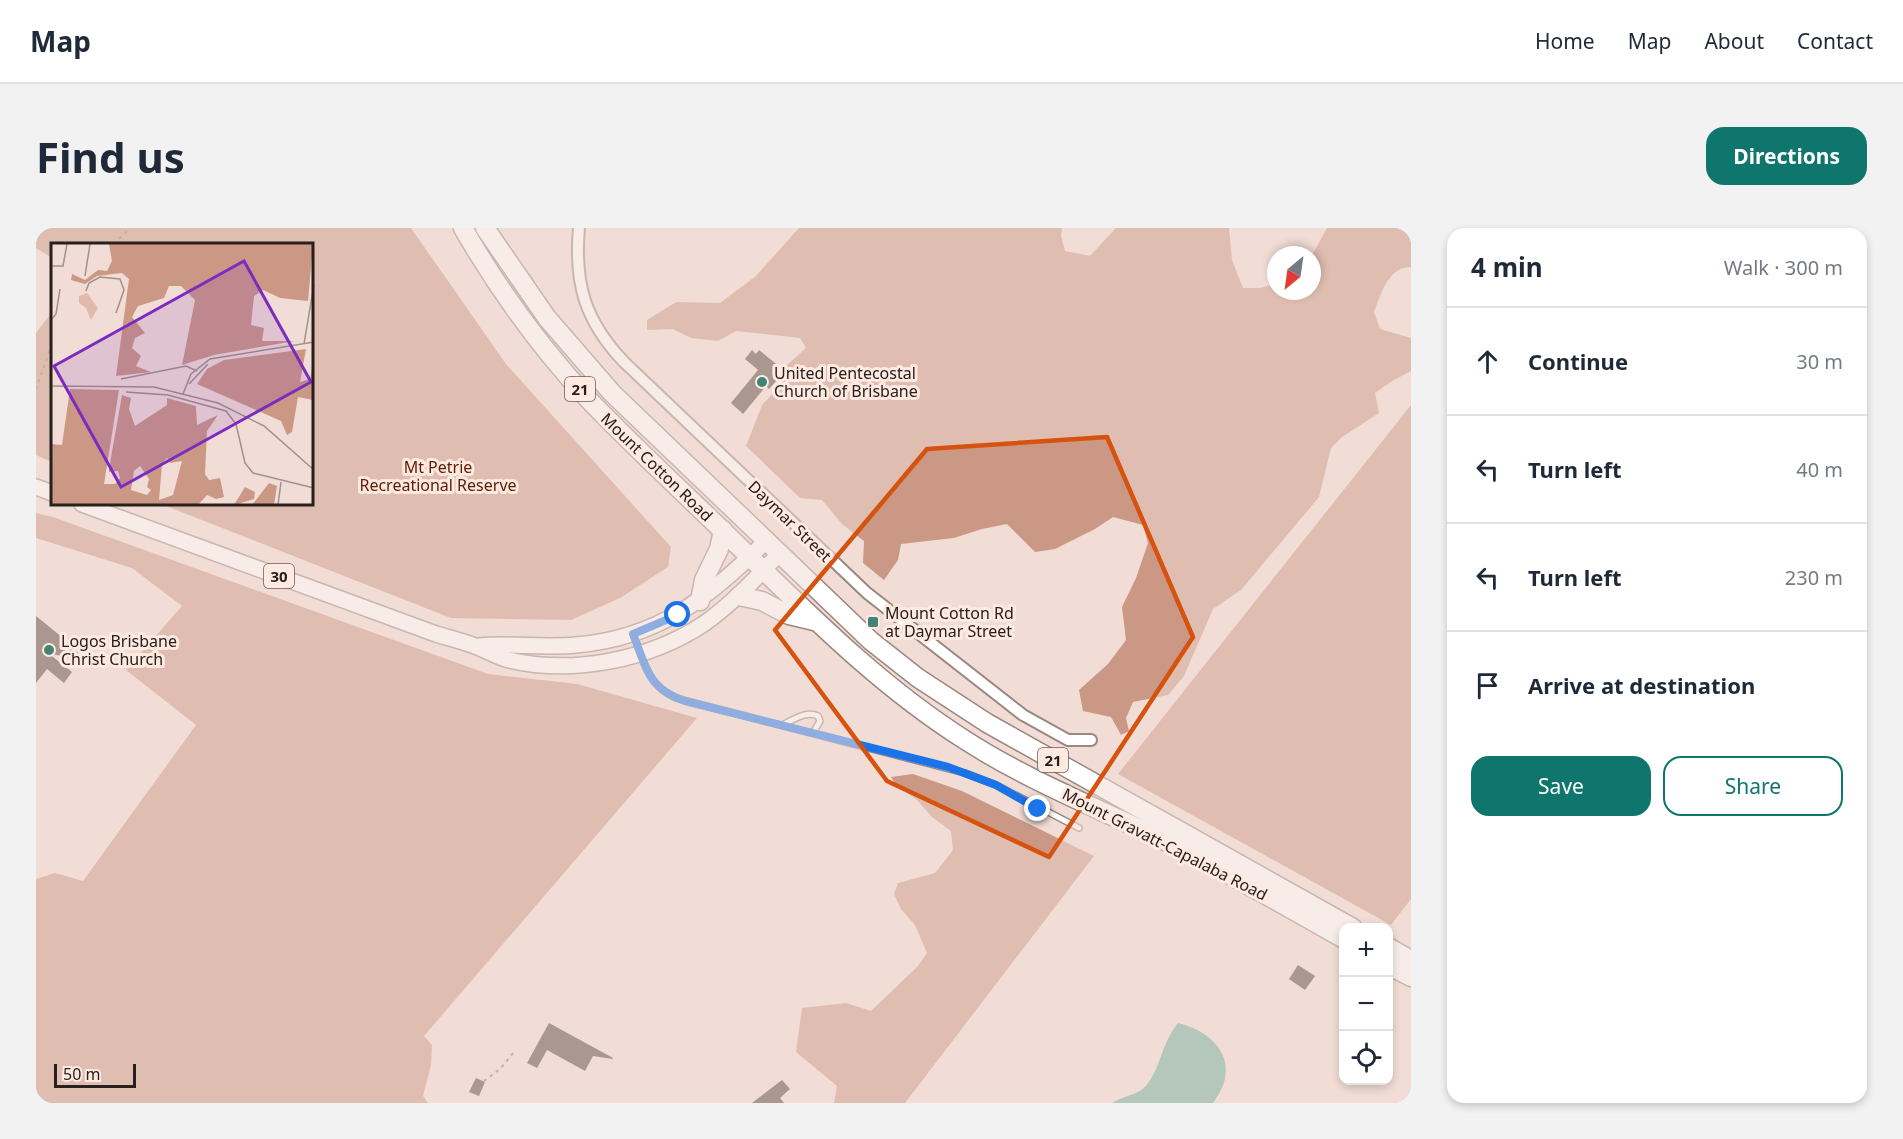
<!DOCTYPE html>
<meta charset="utf-8">
<style>
:root{--surface:#fff;--page:#f2f2f3;--text:#1f2937;--muted:#747a83;--line:#e0e1e3;--accent:#0f766e}
body{margin:0;font-family:"Noto Sans",sans-serif;background:var(--page);color:var(--text)}
.controls{position:absolute;right:18px;bottom:18px;display:grid;overflow:hidden;border-radius:12px;box-shadow:0 3px 9px #0003}
.controls button{width:54px;height:54px;display:grid;place-items:center;padding:0;border:0;border-bottom:2px solid var(--line);background:var(--surface);color:var(--text);font:30px sans-serif}
.compass{position:absolute;left:1231px;top:18px;width:54px;height:54px;border-radius:50%;background:var(--surface);box-shadow:0 3px 9px #0003;rotate:209deg}
.scale{position:absolute;left:18px;bottom:15px;width:82px;box-sizing:border-box;padding-left:6px;border:3px solid #27201d;border-top:0;font-size:16px;line-height:21px;white-space:nowrap;color:#27201d;-webkit-text-stroke:4px #ffeae2;paint-order:stroke}
.stop{position:absolute;width:18px;height:18px;margin:-14px;border:4px solid #1a73e8;border-radius:50%;background:#fff}
.stop.end{background:#1a73e8;border-color:#fff;box-shadow:0 2px 6px #0008}
.list{margin:0;padding:0;list-style:none}
h2{display:flex;justify-content:space-between;align-items:center;height:78px;margin:0;padding:0 24px;font-size:26px}
h2 small{font-size:20px;font-weight:400;color:var(--muted)}
.list li{display:grid;grid-template-columns:39px 1fr auto;gap:18px;align-items:center;box-sizing:border-box;height:108px;padding:0 24px;border-top:2px solid var(--line)}
.list b{display:block;font-size:22px;white-space:nowrap}
.list em{font-size:20px;font-style:normal;color:var(--muted)}
.actions{display:flex;gap:12px;padding:18px 24px}
.actions a{flex:1;padding:14px 0;border:2px solid var(--accent);border-radius:18px;text-align:center;font-size:21px;color:var(--accent)}
.actions .main{background:var(--accent);color:#fff}
.icon{flex:none;width:33px;height:33px;fill:none;stroke:currentColor;stroke-width:2;stroke-linecap:round;stroke-linejoin:round}
.map{position:relative;flex:none;width:1375px;height:875px;overflow:hidden;border-radius:18px}
header{display:flex;align-items:center;gap:36px;box-sizing:border-box;height:84px;padding:0 30px;background:var(--surface);border-bottom:2px solid var(--line)}
header strong{font-size:28px}
nav{display:flex;gap:33px;margin-inline-start:auto;font-size:21px}
.intro{display:flex;align-items:center;justify-content:space-between;box-sizing:border-box;height:144px;padding:0 36px}
h1{margin:0;font-size:42px}
.button{padding:15px 27px;border-radius:18px;background:var(--accent);color:#fff;font-size:21px;font-weight:700}
main{display:flex;gap:36px;padding:0 36px}
aside{flex:1;background:var(--surface);border-radius:18px;box-shadow:0 3px 9px #0003}
.map>svg:first-child{display:block}
</style>
<header>
<strong>Map</strong>
<nav><a>Home</a><a>Map</a><a>About</a><a>Contact</a></nav>
</header>
<div class="intro"><h1>Find us</h1><a class="button">Directions</a></div>
<main>
<div class="map">
<svg width="1375" height="875" viewBox="0 0 1375 875">
<rect width="100%" height="100%" fill="#f1ddd5"/>
<g fill="#cc9886">
<polygon points="0,0 375,0 470,136 635,319 632,339 584,370 535,392 415,390 125,276 276,276 276,16 16,16 16,30 0,20"/>
<path d="M763 0H1026L1025 8 1029 23 1054 28 1080 0H1193L1196 32 1207 60H1223L1240 56V63H1276V27L1291 0H1375V39C1352 39 1345 66 1338 84L1344 101 1375 110V143L1356 153 1339 165 1343 185 1306 209 1295 220 1283 269 1205 362 1177 381 1148 448 1132 467 1097 474 1090 490 1093 503 1085 507 1075 489 1047 483 1043 462 1072 436 1090 412 1086 379 1100 350 1112 315 1107 297 1077 289 1059 301 1019 321 999 324 971 296 946 301 918 310 865 316 862 332 848 352 827 335 828 313 806 296 786 272 764 270 710 218 726 177 744 158 751 137 770 120 764 110 700 103 682 113 655 110 637 101 611 102V92L640 74 684 75 720 48Z"/>
<polygon points="16,84 16,234 0,227 0,105"/>
<polygon points="1375,177 1375,671 1355,697 1082,546"/>
<polygon points="0,285 17,289 452,446 541,456 661,490 388,808 396,817 395,837 387,868 392,875 0,875 0,651 19,645 47,653 160,497 90,442 146,378 96,340 0,310"/>
<polygon points="877,546 926,563 1058,628 869,875 798,875 801,858 760,824 766,780 810,775 835,783 882,738 891,725 879,697 865,681 858,666 862,655 899,645 917,622 915,603 896,589 881,572 860,557 855,549"/>
</g>
<path fill="#6dab9c" d="M1142 795C1183 805 1206 838 1177 875H1076C1086 868 1102 867 1110 858 1124 842 1126 814 1142 795Z"/>
<g fill="#53433d">
<polygon points="716,122 720,126 723,122 749,143 733,161 730,158 707,186 695,175 722,142 709,131"/>
<polygon points="0,388 32,414 31,416 55,435 12,425 36,444 28,455 11,441 0,455"/>
<polygon points="1262,737 1279,748 1269,762 1253,751"/>
<polygon points="513,795 577,830 577,831 557,828 549,843 511,822 501,840 491,835"/>
<polygon points="440,850 449,854 443,868 433,864"/>
<polygon points="746,852 754,861 744,870 748,875 716,875"/>
</g>
<g fill="none" stroke-linecap="round" stroke-linejoin="round">
<g stroke="#9a8780" stroke-width="8">
<g id="lane">
<path d="M598 407C607 433 612 458 640 470L929 545 960 557 1043 600"/>
<path d="M746 497C757 492 771 482 782 488L784 493 777 505"/>
</g>
</g>
<g stroke="#9a8780" stroke-width="14">
<path id="street" d="M543 0C538 56 549 93 588 134L831 365 987 487 1032 512H1055"/>
</g>
<g stroke="#9a8780" stroke-width="18">
<g id="primary">
<polyline points="0,259 16,265"/>
<path d="M46 276 400 406C413 410 426 413 439 418 450 422 461 429 473 432 537 447 614 432 669 395 697 375 719 351 742 327"/>
<path d="M443 418C475 415 507 420 540 417 623 410 672 370 729 314"/>
</g>
</g>
<g stroke="#9a8780" stroke-width="21">
<g id="highway">
<path d="M427 0C462 61 505 120 553 172 597 218 644 261 689 305 766 379 839 455 929 512 991 552 1060 579 1125 611 1187 641 1247 677 1308 711"/>
<polyline points="449,0 511,90 576,165 835,413 882,450 951,495 1317,700"/>
<polyline points="703,368 726,373 753,387 778,393"/>
<polyline points="664,373 668,352 683,321 687,302"/>
<polyline points="1352,719 1375,732"/>
<polyline points="1352,737 1375,749"/>
</g>
</g>
<g stroke="#877a75" stroke-width="2" stroke-dasharray="3 4.5" stroke-linecap="butt">
<polyline points="78,16 94,0"/>
<polyline points="0,161 16,116"/>
<polyline points="448,853 464,841 478,824"/>
</g>
<use href="#lane" stroke="#fff" stroke-width="5"/>
<use href="#street" stroke="#fff" stroke-width="10"/>
<use href="#primary" stroke="#fff" stroke-width="15"/>
<use href="#highway" stroke="#fff" stroke-width="18"/>
</g>
<g fill="none" stroke-linecap="round" stroke-linejoin="round">
<path stroke="#1a73e8" stroke-width="8" d="M642 387 597 406C610 439 612 461 649 473L912 539 960 557 1002 581"/>
</g>
<path d="M0 0H1375V875H0ZM1071 209 1157 409 1013 629 851 553 739 402 891 221Z" fill="#f1ddd5" fill-opacity=".55" fill-rule="evenodd"/>
<path fill="none" stroke="#d5530e" stroke-width="4.5" stroke-linejoin="round" d="M1071 209 1157 409 1013 629 851 553 739 402 891 221Z"/>
<g fill="#418374" stroke="#ffeae2" stroke-width="2">
<circle cx="726" cy="154" r="6"/>
<rect x="831" y="388" width="12" height="12" rx="3"/>
<circle cx="13" cy="422" r="6"/>
</g>
<g text-anchor="middle" dominant-baseline="central" stroke-width="6" stroke-linejoin="round" paint-order="stroke">
<g fill="#ffeae2" stroke="#685d58" stroke-width="1.5">
<rect x="529" y="149" width="30" height="24" rx="4.5"/>
<rect x="228" y="336" width="30" height="24" rx="4.5"/>
<rect x="1002" y="520" width="30" height="24" rx="4.5"/>
</g>
<g font-size="15" font-weight="bold" fill="#27201d">
<text x="544" y="161">21</text>
<text x="243" y="348">30</text>
<text x="1017" y="532">21</text>
</g>
<g font-size="16" fill="#27201d" stroke="#ffeae2" text-anchor="start">
<text x="738" y="145">United Pentecostal<tspan x="738" dy="18">Church of Brisbane</tspan></text>
<text x="849" y="385">Mount Cotton Rd<tspan x="849" dy="18">at Daymar Street</tspan></text>
<text x="25" y="413">Logos Brisbane<tspan x="25" dy="18">Christ Church</tspan></text>
</g>
<g font-size="16" fill="#5f2007" stroke="#ffeae2">
<text x="402" y="239">Mt Petrie<tspan x="402" dy="18">Recreational Reserve</tspan></text>
</g>
<g font-size="16" fill="#27201d" stroke="#ffeae2">
<text transform="translate(621 239) rotate(44)">Mount Cotton Road</text>
<text transform="translate(754 293) rotate(44)">Daymar Street</text>
<text transform="translate(1129 616) rotate(27)">Mount Gravatt-Capalaba Road</text>
</g>
</g>
<g transform="translate(15 15)">
<rect width="262" height="262" fill="#f1ddd5"/>
<path d="M36 50 47 65 40 77 35 65 28 60V53Z" fill="#e1baad"/>
<path d="M58 1H262L257 58 229 55 212 47 203 53 200 82 213 85 211 98H244L163 112 131 122 144 57 130 43H118L113 55 87 63 81 74 94 90 84 95 81 105 90 113 85 123 100 129 65 133 78 36 71 30 46 33 34 41 20 37 21 31 34 37 47 27 56 28 61 18ZM255 106 249 139 259 136 261 126 262 157 247 154 241 189 236 192 230 178 146 141 156 126 173 117ZM19 146 68 147 53 241H64L69 235 67 228 58 229V226L71 152 80 155 78 166 84 183 116 162V155L145 163 146 182 167 172 156 188 154 231 158 237 169 235 173 254 165 256 156 252 147 262H0V201L11 202ZM116 215 119 220 131 218 122 252 108 257 111 221ZM89 223 98 236 96 244 100 247 96 252 80 247 83 228ZM218 240 226 243 223 262H201ZM194 244 204 249 203 256 183 262Z" fill="#cc9886" fill-rule="evenodd"/>
<path fill="none" stroke="#a0918b" stroke-width="1.5" d="M0 23H12L16 1M34 33 39 1M35 48 38 40 49 34 69 36 73 47 65 70M0 77 5 71 9 46M253 101 263 41M70 136 135 123 146 128M138 141 157 121M0 143 103 144 167 160 213 183 263 227M75 149 117 152 175 168 185 181 194 220 202 230 263 245M132 151 140 131 159 116 263 99M227 262 230 239"/>
<path fill="#7b2cbf" fill-opacity="0.15" stroke="#7b2cbf" stroke-width="3" d="M193 18 260 139 70 244 3 123Z"/>
<rect width="262" height="262" fill="none" stroke="#27201d" stroke-width="3"/>
</g>
</svg>
<div class="controls">
<button>+</button>
<button>−</button>
<button><svg class="icon" aria-label="locate" viewBox="0 0 24 24"><circle cx="12" cy="12" r="6"/><path d="M12 2v4M12 18v4M2 12h4M18 12h4"/></svg></button>
</div>
<svg class="compass" viewBox="-18 -18 36 36"><path d="M0-13l5 13h-10z" fill="#e53935"/><path d="M0 13l5-13h-10z" fill="#747a83"/></svg>
<div class="scale">50 m</div>
<div class="stop" style="left:642px;top:387px"></div>
<div class="stop end" style="left:1002px;top:581px"></div>
</div>
<aside>
<h2>4 min<small>Walk · 300 m</small></h2>
<ul class="list">
<li><svg class="icon" aria-label="ahead" viewBox="0 0 24 24"><path d="M12 20V5M6 11l6-6 6 6"/></svg><div><b>Continue</b></div><em>30 m</em></li>
<li><svg class="icon" aria-label="left" viewBox="0 0 24 24"><path d="M17 20v-9H6M10 6l-5 5 5 5"/></svg><div><b>Turn left</b></div><em>40 m</em></li>
<li><svg class="icon" aria-label="left" viewBox="0 0 24 24"><path d="M17 20v-9H6M10 6l-5 5 5 5"/></svg><div><b>Turn left</b></div><em>230 m</em></li>
<li><svg class="icon" aria-label="arrive" viewBox="0 0 24 24"><path d="M6 21V4h12l-3 4 3 4H6"/></svg><div><b>Arrive at destination</b></div></li>
</ul>
<div class="actions"><a class="main">Save</a><a>Share</a></div>
</aside>
</main>
